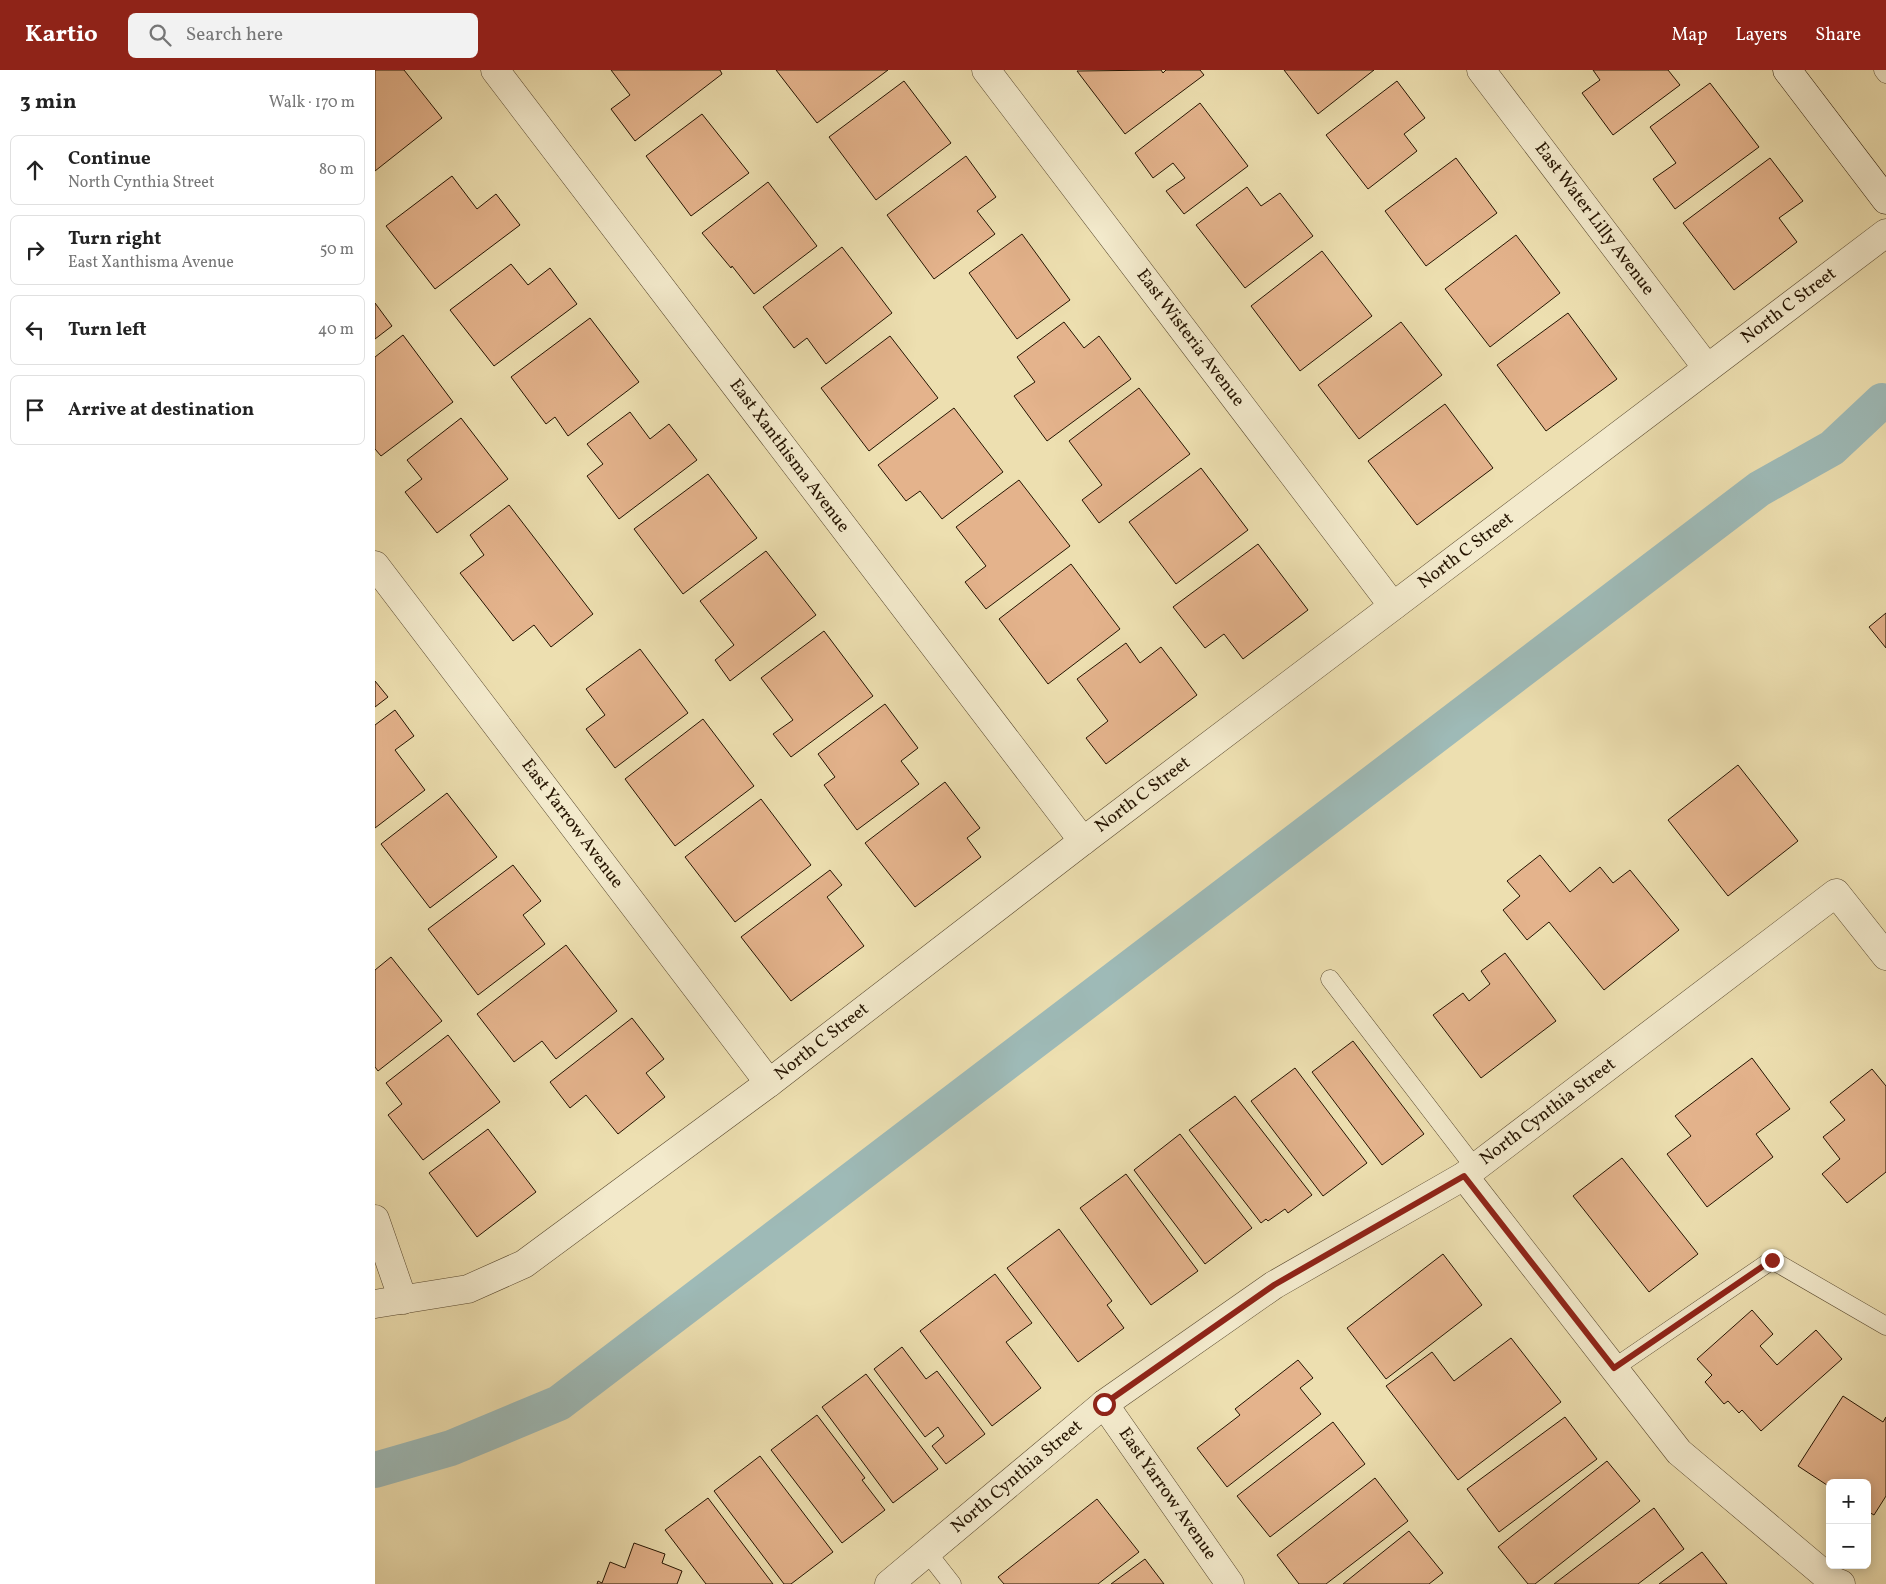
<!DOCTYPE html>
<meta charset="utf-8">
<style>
:root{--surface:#fff;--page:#f2f2f2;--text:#222;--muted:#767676;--line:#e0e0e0;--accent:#8f2418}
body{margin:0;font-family:Vollkorn,serif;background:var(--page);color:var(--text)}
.controls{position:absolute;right:15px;bottom:15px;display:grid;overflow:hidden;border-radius:8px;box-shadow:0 2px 12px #0003}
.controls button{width:45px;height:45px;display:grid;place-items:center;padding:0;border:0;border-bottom:1px solid var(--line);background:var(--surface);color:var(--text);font:25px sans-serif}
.stop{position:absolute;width:15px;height:15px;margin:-11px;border:4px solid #8f2418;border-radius:50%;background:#fff}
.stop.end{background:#8f2418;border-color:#fff;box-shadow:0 1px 5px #0008}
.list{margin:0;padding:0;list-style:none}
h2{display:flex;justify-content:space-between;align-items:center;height:65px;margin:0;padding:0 20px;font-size:21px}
h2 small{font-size:16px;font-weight:400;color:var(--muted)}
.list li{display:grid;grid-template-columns:32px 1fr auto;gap:15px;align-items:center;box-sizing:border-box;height:70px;margin:0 10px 10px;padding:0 10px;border:1px solid var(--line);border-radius:8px}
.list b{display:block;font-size:19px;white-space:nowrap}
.list p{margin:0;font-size:16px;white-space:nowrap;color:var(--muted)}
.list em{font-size:16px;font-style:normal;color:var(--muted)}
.icon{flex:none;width:28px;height:28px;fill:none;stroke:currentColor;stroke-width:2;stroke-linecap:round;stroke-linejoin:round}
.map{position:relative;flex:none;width:1511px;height:1514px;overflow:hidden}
header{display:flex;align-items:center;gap:30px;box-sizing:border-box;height:70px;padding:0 25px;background:var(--accent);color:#fff}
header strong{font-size:24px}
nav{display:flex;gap:28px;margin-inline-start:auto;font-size:18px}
.search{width:350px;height:45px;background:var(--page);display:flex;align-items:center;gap:12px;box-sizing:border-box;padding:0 18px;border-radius:8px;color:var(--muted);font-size:19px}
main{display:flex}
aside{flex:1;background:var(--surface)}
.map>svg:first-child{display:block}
</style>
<header>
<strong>Kartio</strong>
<div class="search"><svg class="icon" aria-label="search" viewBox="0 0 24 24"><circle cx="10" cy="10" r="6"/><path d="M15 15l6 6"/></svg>Search here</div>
<nav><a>Map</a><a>Layers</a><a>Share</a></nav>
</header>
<main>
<aside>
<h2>3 min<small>Walk · 170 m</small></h2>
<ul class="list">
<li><svg class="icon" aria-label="ahead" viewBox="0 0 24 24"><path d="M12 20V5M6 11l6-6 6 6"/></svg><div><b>Continue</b><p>North Cynthia Street</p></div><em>80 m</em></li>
<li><svg class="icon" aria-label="right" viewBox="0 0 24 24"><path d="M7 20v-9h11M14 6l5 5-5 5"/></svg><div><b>Turn right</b><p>East Xanthisma Avenue</p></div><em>50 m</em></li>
<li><svg class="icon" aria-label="left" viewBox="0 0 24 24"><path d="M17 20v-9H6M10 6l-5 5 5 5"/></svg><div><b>Turn left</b></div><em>40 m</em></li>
<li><svg class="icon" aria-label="arrive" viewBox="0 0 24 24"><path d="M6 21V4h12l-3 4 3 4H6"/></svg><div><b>Arrive at destination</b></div></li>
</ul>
</aside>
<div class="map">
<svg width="1511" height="1514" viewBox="0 0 1511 1514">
<rect width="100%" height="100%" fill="#eddfb0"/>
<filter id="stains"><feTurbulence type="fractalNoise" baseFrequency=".004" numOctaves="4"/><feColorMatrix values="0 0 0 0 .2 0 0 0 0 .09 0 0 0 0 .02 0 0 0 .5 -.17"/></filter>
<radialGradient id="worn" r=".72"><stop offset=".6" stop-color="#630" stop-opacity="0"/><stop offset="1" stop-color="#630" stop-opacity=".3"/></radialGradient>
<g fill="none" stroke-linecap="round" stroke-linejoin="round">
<polyline stroke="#9ebab7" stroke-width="36" points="0,1400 76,1378 184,1333 1384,419 1457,378 1507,331"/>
</g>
<g fill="#e4b38c" stroke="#251401">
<polygon points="0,0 29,0 67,48 0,101"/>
<polygon points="236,0 345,0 347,4 260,71 236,39 255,25"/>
<polygon points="401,0 513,0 442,53"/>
<polygon points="786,0 788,3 791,0 825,0 829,5 750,64 702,1"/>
<polygon points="909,0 999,0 943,44"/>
<polygon points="1218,0 1293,0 1305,15 1238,65 1207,23 1225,10"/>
<polygon points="529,11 576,73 501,130 454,67"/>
<polygon points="1022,11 1050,48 1029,64 1042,81 993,119 951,65"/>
<polygon points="1335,13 1384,77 1300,139 1278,109 1301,93 1275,57"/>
<polygon points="825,33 873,96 809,144 791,121 810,108 798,93 778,108 760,83"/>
<polygon points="327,44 374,103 316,146 271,86"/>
<polygon points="591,86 621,127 602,141 620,164 559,209 512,145"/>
<polygon points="1081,88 1122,143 1051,196 1010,141"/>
<polygon points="1395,88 1428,131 1404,148 1422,172 1359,220 1308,153"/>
<polygon points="77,106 102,139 121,124 145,155 60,219 11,156"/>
<polygon points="393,112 442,176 379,224 357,196 356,198 327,163"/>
<polygon points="872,117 886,136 905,123 938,166 870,218 821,155"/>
<polygon points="647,164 695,230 642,269 594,203"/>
<polygon points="1141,165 1185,223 1115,277 1070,219"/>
<polygon points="467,177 517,243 451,294 432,268 419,278 388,237"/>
<polygon points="947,181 997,246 925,301 876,236"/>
<polygon points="136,194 153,215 175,198 202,234 119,296 75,240"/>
<polygon points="0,233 17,256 0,269"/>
<polygon points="1193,243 1242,309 1171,361 1122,295"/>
<polygon points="215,248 264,312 193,366 180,347 171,354 136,307"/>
<polygon points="689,252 709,278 724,266 756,309 672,371 639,326 660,312 642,287"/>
<polygon points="1026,252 1067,305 984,369 943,315"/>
<polygon points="28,265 78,332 6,386 0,379 0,287"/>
<polygon points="515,266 563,328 494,381 446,318"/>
<polygon points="764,318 815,384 724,453 707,430 727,415 694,371"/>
<polygon points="1070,334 1118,398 1042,455 993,391"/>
<polygon points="579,338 628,402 567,449 545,421 531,431 503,395"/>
<polygon points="255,342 275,369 294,354 322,390 244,449 212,406 228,394 212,374"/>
<polygon points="86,348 133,409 62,463 30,422 47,409 32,390"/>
<polygon points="826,398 873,460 801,514 754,452"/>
<polygon points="333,404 382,468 308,524 259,459"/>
<polygon points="644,410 695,476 611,539 590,512 611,496 581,457"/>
<polygon points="134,435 218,544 176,577 159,555 138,571 85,503 109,485 95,465"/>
<polygon points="883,474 933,540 868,589 849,564 830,578 798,537"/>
<polygon points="391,481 441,545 355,611 340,590 359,575 325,531"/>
<polygon points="696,494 745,559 673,614 624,549"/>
<polygon points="1511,543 1511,578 1494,557"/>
<polygon points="449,561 498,626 416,687 398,664 418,650 386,608"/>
<polygon points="751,573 765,593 786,577 822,625 731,694 711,668 733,651 702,609"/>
<polygon points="265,579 313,643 240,698 211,659 230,645 211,619"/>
<polygon points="0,611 13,627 0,637"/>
<polygon points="510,634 543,678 526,691 544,714 482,760 449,715 460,707 443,684"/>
<polygon points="20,640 39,666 20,680 50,720 0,758 0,655"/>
<polygon points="328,649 379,716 300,776 250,709"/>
<polygon points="1363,695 1423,771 1353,826 1293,750"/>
<polygon points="570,712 605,758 592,768 606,787 540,837 490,773"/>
<polygon points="72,723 122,787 55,838 6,774"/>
<polygon points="386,729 436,795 360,852 310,787"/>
<polygon points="1165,785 1195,822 1225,797 1238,813 1255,800 1304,860 1229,920 1174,852 1152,870 1128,840 1145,826 1132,811"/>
<polygon points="138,795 166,831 148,845 170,874 103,925 53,859"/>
<polygon points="455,800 467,815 452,827 489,876 416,931 366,867"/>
<polygon points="191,875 242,941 181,989 167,971 139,992 102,944"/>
<polygon points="1130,883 1181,951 1106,1008 1058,945 1088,923 1094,931 1115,914 1106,901"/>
<polygon points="16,887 67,951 3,1001 0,997 0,900"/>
<polygon points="257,948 289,989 271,1003 290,1027 243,1064 211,1025 195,1038 175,1012"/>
<polygon points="73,965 125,1032 48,1090 13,1045 27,1034 11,1013"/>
<polygon points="978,971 1049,1064 1007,1095 937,1002"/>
<polygon points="1377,988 1415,1039 1381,1064 1398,1087 1332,1137 1292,1084 1316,1066 1300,1046"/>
<polygon points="920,998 992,1093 948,1126 876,1031"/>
<polygon points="1497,999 1511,1016 1511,1102 1472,1133 1447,1104 1465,1089 1448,1067 1470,1050 1455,1032"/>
<polygon points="860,1026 937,1125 913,1143 910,1139 893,1151 891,1149 886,1153 814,1060"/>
<polygon points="113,1059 161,1122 102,1167 54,1103"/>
<polygon points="805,1064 877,1158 830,1194 759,1100"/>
<polygon points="1247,1088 1323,1184 1274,1222 1198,1126"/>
<polygon points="751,1104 823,1201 776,1235 705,1138"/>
<polygon points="684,1159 737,1231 732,1235 749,1258 703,1292 632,1198"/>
<polygon points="1068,1184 1107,1235 1011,1309 972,1258"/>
<polygon points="620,1204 657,1253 631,1272 666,1318 617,1356 545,1261"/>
<polygon points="1377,1240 1398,1264 1385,1276 1402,1295 1441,1260 1467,1289 1386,1361 1367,1340 1364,1343 1353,1331 1349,1334 1330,1312 1337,1305 1322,1289"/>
<polygon points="1136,1268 1186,1332 1083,1410 1011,1316 1057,1282 1079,1311"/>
<polygon points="527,1277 551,1309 562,1301 610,1364 571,1394 557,1376 569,1366 563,1357 550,1367 499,1299"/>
<polygon points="923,1290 938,1308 925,1318 946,1344 852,1417 822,1378 865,1345 860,1339"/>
<polygon points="491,1304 563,1399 518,1433 447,1337"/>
<polygon points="1468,1326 1508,1352 1511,1347 1511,1426 1499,1445 1492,1441 1492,1413 1455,1413 1455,1417 1423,1396"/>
<polygon points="442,1345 490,1408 487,1410 510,1440 467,1473 396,1380"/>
<polygon points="1190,1347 1222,1389 1124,1462 1092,1419"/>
<polygon points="958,1352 990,1394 895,1467 862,1426"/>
<polygon points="385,1386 458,1482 416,1514 409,1514 339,1421"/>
<polygon points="1232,1391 1265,1431 1160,1514 1153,1514 1123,1477"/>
<polygon points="1000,1408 1033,1451 951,1514 924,1514 902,1485"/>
<polygon points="333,1428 398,1514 331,1514 290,1460"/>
<polygon points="722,1429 764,1482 723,1514 629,1514 623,1507"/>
<polygon points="1279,1438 1309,1479 1263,1514 1179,1514"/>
<polygon points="1034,1461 1068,1503 1054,1514 968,1514"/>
<polygon points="259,1473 290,1484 287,1493 307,1501 302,1514 222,1514 223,1511 227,1513 235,1492 250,1498"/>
<polygon points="1327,1482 1352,1514 1284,1514"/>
<polygon points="770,1489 789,1514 736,1514"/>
</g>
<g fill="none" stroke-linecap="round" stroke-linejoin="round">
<g stroke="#57472d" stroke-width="19">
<g id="lane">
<polyline points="1508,0 1511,4"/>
<polyline points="955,909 1100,1098"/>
<polyline points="1239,1298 1397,1190 1511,1256"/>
<polyline points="552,1482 577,1514"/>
</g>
</g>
<g stroke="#57472d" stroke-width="29">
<g id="street">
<polyline points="120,0 708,771"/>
<polyline points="611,0 1018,536"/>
<polyline points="1106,0 1332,298"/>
<polyline points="0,495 394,1013"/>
<polyline points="1089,1106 1304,1382 1456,1510 1466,1514"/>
<polyline points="0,1149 28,1230"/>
<polyline points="0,1234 93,1219 149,1194 394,1013 708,771 1511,163"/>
<polyline points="729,1334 855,1514"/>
<polyline points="514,1514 729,1334 899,1215 1089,1106 1461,823 1511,886"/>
</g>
</g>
<g stroke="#251401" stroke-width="29">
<polyline id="secondary" points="1412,0 1511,130"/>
</g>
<use href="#lane" stroke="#f3eacc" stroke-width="18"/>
<use href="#street" stroke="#f3eacc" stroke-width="28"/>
<use href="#secondary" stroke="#f3eacc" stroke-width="28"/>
</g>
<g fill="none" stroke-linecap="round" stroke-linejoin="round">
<polyline stroke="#8f2418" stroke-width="6" points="729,1334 899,1215 1089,1106 1239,1298 1397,1190"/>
</g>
<g text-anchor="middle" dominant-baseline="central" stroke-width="5" stroke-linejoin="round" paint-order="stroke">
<g font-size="18" fill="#251401" stroke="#f3eacc">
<text transform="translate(1219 149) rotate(53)">East Water Lilly Avenue</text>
<text transform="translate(1414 236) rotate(-37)">North C Street</text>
<text transform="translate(815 268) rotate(53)">East Wisteria Avenue</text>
<text transform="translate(414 386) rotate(53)">East Xanthisma Avenue</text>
<text transform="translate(1091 481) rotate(-37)">North C Street</text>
<text transform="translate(768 725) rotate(-37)">North C Street</text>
<text transform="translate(197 754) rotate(53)">East Yarrow Avenue</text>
<text transform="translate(447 972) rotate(-38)">North C Street</text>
<text transform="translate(1173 1042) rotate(-37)">North Cynthia Street</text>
<text transform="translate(642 1407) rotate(-40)">North Cynthia Street</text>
<text transform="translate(792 1424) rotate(55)">East Yarrow Avenue</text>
</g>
</g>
<rect width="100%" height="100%" filter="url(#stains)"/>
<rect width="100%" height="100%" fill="url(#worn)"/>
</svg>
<div class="controls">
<button>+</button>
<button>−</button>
</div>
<div class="stop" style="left:729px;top:1334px"></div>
<div class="stop end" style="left:1397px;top:1190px"></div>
</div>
</main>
